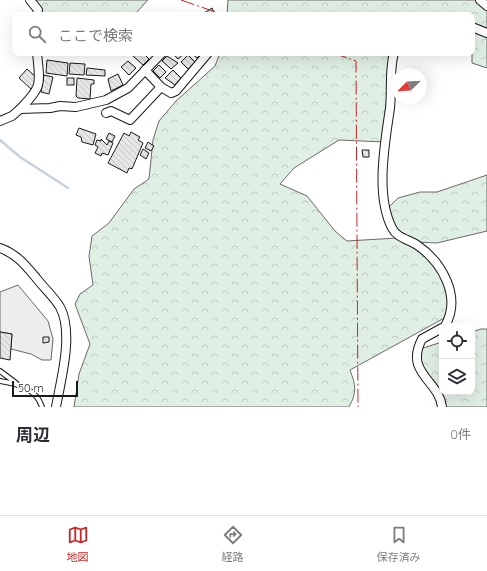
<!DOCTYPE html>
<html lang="ja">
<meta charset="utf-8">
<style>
:root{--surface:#fff;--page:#f7f7f7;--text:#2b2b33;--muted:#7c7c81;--line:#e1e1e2;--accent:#c62828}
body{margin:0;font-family:Quicksand,"Noto Sans JP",sans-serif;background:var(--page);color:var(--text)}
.controls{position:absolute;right:12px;bottom:12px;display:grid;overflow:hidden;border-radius:8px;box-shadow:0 4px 16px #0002}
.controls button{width:36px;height:36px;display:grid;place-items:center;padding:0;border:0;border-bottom:1px solid var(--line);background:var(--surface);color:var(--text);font:20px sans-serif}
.compass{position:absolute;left:391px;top:68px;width:36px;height:36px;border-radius:50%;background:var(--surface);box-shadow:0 4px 16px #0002;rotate:246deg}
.scale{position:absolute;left:12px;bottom:10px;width:66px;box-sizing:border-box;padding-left:4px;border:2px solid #1a1a1a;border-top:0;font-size:11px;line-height:14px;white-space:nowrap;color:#1a1a1a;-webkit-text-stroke:3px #fff;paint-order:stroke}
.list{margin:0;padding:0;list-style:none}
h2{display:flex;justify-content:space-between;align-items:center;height:52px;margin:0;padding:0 16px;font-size:17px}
h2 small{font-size:13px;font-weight:400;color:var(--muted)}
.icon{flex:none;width:22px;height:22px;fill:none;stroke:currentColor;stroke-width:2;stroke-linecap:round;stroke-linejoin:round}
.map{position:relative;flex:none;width:487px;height:407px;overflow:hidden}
.search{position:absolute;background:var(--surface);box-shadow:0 4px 16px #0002;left:12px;right:12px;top:12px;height:44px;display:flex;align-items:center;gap:10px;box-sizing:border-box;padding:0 14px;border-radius:8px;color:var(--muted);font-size:15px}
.sheet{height:108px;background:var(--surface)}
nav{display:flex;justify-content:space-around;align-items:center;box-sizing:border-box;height:56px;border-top:1px solid var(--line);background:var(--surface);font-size:11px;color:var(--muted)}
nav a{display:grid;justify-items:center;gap:2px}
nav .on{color:var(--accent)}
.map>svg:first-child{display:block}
</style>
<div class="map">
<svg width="487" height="407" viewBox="0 0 487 407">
<defs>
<pattern id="forest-crowns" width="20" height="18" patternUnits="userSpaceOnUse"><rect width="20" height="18" fill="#e0efe3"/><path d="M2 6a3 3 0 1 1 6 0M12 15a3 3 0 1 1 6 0" fill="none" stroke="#c0ccc2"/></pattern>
<pattern id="building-back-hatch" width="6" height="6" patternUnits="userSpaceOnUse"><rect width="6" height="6" fill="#e6e6e6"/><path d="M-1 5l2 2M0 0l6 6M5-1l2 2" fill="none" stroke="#c5c5c5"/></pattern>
</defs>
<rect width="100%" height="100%" fill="#fff"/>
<g fill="url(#forest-crowns)" stroke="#6a6a6a">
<polygon points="33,0 148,0 134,15 48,15 42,12"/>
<polygon points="228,0 478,0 487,8 487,32 472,25 472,15 227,15"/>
<polygon points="472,29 487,35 487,68 472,63"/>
<path d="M220 53H388L389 61 384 142 339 140 294 168 280 184 307 196 335 231 347 241 397 238 413 244 438 268 448 288V316L350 370C356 386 357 392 349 407H74L79 374 90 344 75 304 80 294 93 285 89 256 92 236 109 223 134 189 149 179 153 140 159 121 176 101 215 66Z"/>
<polygon points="487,175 487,231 437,243 416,242 395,230 389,207 398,198 420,192 437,192"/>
<path d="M481 329H487V407H445C435 390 418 369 420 349L442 342V392H472V332Z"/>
</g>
<polygon fill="#ededed" stroke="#6a6a6a" points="18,285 48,321 53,339 51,360 42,360 31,354 11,349 12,334 0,332 0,292"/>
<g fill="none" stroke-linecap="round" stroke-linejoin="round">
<polyline stroke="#c6d2dc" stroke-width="2.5" points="0,140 20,157 68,188"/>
</g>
<g fill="url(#building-back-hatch)" stroke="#1a1a1a">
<polygon points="212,8 215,15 205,15 204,13"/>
<polygon points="136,53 148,53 146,56 149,59 143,65 133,56"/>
<polygon points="172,53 185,53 178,59"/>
<polygon points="191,53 202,53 197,58"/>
<polygon points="188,55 195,62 188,69 181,62"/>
<polygon points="167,56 178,63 171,69 162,61"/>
<polygon points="47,60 68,63 67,76 46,73"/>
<polygon points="128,61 136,68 129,75 121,67"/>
<polygon points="70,63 85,64 84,75 69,74"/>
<polygon points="159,65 166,72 160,78 153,71"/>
<polygon points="87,68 105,70 105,76 86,75"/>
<polygon points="27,69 37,78 34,81 36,83 31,89 19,78"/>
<polygon points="173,70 181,78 175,85 165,78"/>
<polygon points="118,74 123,85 111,91 108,79"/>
<polygon points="44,75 53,77 49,94 41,92"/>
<rect x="67" y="78" width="7" height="7"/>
<polygon points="77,78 94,80 94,84 91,84 90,99 78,98 76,96"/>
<polygon points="79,128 96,134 93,145 82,142 81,137 76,135"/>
<polygon points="131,132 140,137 138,140 143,143 132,169 129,168 127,173 108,163 124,133 129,136"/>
<polygon points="109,133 115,136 112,142 106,139"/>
<polygon points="101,139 107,145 109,141 113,143 108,155 102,153 101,156 95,153 98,147 95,145 97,140 101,141"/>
<polygon points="148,142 154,146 151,151 145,148"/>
<polygon points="143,149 149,153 146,159 140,155"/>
<polygon points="362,150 369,150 369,157 363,157"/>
<polygon points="0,332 12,334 10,360 0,358"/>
<polygon points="43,337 49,337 49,342 43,343"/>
</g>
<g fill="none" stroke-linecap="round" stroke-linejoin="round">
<g stroke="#1a1a1a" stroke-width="6">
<g id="lane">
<polyline points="0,371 16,383"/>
<path d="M0 381C18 384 36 388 42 407"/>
</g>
</g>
<g stroke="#1a1a1a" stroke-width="10">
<g id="street">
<polyline points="30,0 38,10 37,15"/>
<polyline points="480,0 487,6"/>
<polyline points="472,27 487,33"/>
<path d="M394 53C389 71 392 89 390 108 385 143 375 195 392 228 397 238 408 239 417 245 442 262 462 297 445 326"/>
<polyline points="145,70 161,87 171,93 176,91 208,53"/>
<path d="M20 109C43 86 40 84 37 53"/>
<polyline points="106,113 111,111 130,120 161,87"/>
<polyline points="0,121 12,116 20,109 50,108 60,106 76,107 106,100 128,88 162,53"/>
<path d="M0 248C17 254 26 266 37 279 44 288 54 297 60 307 74 333 61 379 56 407"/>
<path d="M442 328 422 339C404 373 439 380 442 407"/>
</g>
</g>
<use href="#lane" stroke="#fff" stroke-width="4"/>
<use href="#street" stroke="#fff" stroke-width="8"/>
<g stroke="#c62828" stroke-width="1" stroke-dasharray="14 3 2 3" stroke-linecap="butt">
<polyline points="181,0 224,15"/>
<polyline points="333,53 356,61 358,407"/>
</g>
</g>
</svg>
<div class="controls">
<button><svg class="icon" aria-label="locate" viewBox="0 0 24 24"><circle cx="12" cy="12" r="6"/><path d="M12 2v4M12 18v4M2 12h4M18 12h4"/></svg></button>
<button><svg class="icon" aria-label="layers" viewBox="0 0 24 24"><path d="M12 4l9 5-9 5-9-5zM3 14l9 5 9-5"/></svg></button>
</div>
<svg class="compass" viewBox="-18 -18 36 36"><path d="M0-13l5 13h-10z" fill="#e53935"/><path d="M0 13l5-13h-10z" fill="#7c7c81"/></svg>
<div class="scale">50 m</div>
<div class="search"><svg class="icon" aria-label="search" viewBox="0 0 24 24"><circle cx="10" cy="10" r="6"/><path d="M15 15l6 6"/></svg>ここで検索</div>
</div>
<section class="sheet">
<h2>周辺<small>0件</small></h2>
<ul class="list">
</ul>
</section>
<nav>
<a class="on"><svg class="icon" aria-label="map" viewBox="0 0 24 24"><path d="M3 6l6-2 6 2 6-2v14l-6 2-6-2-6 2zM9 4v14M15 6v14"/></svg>地図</a>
<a><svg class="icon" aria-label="directions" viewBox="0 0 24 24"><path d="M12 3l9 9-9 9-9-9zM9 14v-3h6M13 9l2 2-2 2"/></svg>経路</a>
<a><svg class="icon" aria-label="saved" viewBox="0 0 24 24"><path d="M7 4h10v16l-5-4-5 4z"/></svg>保存済み</a>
</nav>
